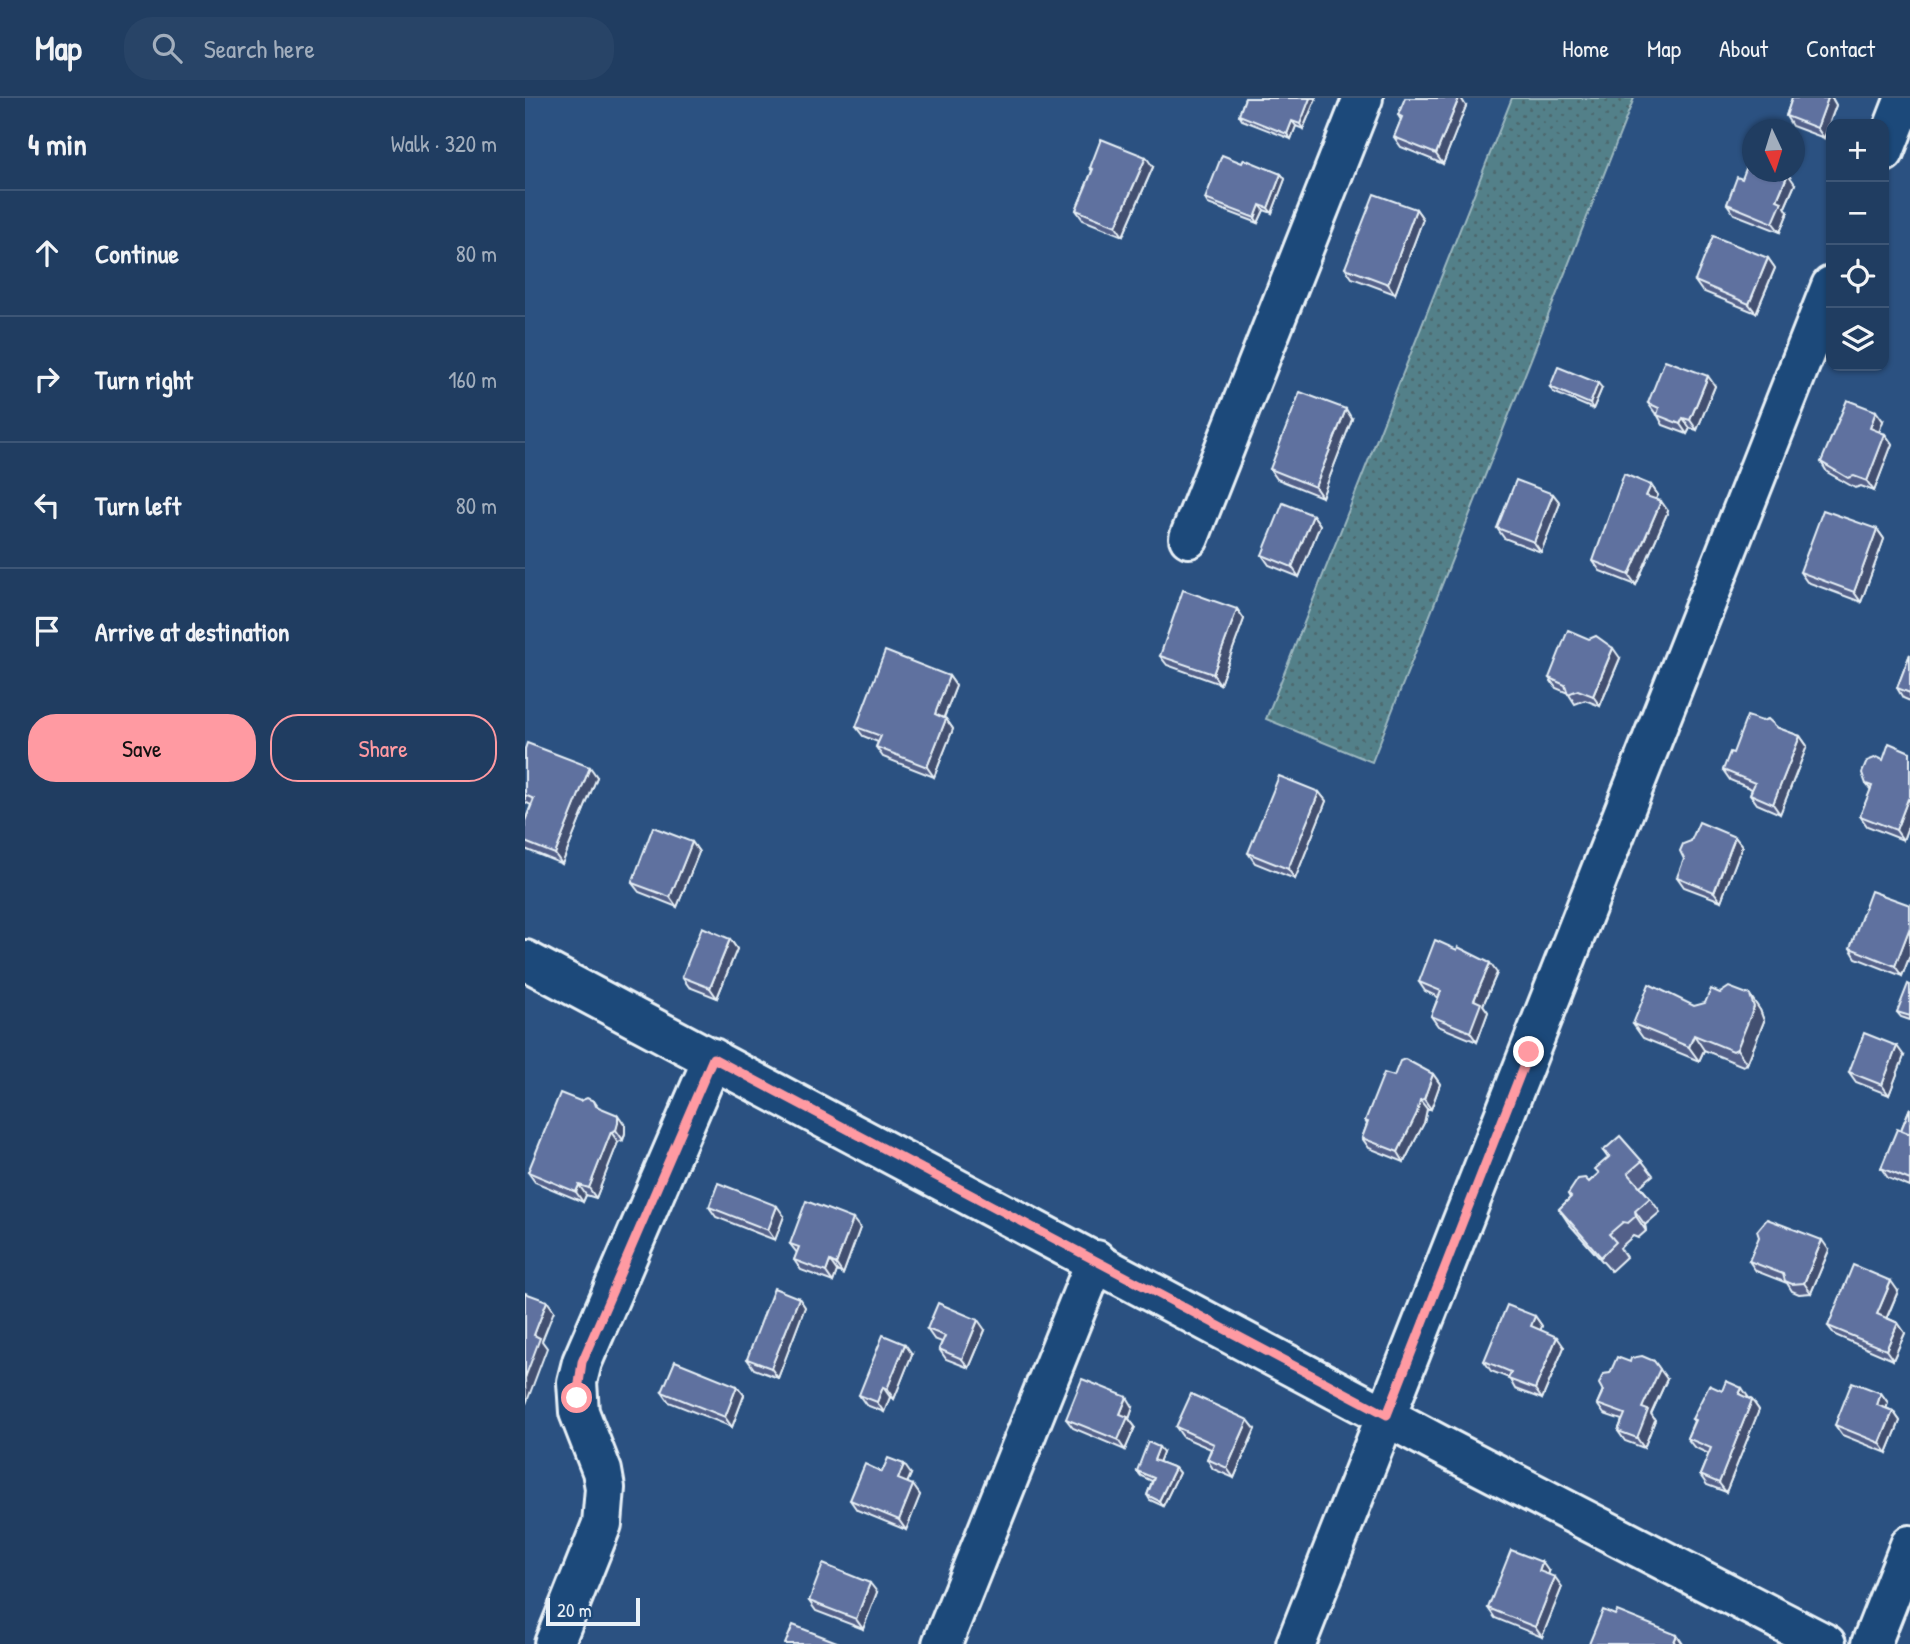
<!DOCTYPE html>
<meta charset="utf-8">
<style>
:root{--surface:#203d61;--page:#284467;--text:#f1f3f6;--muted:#a2aebd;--line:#3d5676;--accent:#ff9aa2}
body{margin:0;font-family:"Patrick Hand",sans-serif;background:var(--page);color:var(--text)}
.controls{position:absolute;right:21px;top:21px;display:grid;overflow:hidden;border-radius:14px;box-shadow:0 2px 5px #0004}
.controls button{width:63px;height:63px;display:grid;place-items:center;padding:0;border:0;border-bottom:2px solid var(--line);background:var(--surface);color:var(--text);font:35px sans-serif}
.compass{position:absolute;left:1217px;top:21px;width:63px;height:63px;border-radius:50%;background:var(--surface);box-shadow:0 2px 5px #0004;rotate:176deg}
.scale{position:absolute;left:21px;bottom:18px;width:94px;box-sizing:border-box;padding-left:7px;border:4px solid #e8f1f8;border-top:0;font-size:19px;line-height:24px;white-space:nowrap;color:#e8f1f8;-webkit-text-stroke:5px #1f4a7a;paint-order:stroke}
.stop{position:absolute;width:21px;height:21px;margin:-16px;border:5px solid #ff9aa2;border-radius:50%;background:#fff}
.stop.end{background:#ff9aa2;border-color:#fff;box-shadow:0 2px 7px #0008}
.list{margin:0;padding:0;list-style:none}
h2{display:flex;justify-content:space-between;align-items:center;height:91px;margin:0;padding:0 28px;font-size:30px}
h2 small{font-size:23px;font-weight:400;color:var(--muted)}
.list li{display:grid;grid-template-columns:46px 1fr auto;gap:21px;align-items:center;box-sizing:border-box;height:126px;padding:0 28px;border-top:2px solid var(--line)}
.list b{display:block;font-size:26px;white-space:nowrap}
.list em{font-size:23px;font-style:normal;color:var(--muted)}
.actions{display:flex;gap:14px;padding:21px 28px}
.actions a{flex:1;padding:16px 0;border:2px solid var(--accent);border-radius:28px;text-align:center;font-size:24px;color:var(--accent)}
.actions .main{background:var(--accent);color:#111}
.icon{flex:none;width:38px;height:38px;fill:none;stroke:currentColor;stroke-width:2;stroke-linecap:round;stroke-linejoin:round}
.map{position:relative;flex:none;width:1385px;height:1546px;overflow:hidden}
header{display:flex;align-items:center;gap:42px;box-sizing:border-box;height:98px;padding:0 35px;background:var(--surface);border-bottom:2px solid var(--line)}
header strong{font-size:33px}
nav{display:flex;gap:38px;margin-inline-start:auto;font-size:24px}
.search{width:490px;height:63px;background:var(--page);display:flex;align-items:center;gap:18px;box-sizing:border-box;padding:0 24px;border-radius:28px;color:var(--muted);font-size:26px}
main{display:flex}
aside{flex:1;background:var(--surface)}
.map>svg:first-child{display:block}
</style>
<header>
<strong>Map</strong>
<div class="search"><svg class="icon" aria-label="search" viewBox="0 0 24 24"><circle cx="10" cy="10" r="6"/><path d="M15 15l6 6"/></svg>Search here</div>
<nav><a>Home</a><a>Map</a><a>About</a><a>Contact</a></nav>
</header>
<main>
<aside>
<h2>4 min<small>Walk · 320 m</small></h2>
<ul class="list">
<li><svg class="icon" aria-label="ahead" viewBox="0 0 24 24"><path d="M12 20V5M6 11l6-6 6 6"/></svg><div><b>Continue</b></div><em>80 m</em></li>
<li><svg class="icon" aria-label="right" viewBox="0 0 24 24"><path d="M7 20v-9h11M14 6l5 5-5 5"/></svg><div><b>Turn right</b></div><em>160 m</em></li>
<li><svg class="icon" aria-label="left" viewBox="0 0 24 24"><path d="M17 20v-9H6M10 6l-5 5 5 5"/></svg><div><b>Turn left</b></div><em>80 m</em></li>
<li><svg class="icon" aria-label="arrive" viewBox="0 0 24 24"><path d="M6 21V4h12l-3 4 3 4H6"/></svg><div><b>Arrive at destination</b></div></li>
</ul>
<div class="actions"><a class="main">Save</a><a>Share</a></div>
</aside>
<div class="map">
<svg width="1385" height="1546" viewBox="0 0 1385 1546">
<defs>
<pattern id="grass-dots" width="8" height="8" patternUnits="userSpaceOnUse" patternTransform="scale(1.75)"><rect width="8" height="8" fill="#528089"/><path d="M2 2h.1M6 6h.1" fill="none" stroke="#4d676d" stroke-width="1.8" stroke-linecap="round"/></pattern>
</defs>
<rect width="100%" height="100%" fill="#2b5181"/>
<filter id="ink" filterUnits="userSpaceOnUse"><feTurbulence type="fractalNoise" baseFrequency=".0143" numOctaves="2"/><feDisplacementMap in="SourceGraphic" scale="14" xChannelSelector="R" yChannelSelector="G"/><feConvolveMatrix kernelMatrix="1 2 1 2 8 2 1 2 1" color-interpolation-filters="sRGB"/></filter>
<g filter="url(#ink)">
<polygon fill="url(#grass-dots)" stroke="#9db8c0" stroke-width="2" points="987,0 1109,0 847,664 741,621"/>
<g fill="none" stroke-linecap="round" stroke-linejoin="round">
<g stroke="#e8f1f8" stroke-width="44">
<g id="minor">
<polyline points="1359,54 1380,0"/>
<polyline points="664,440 838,0"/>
<polyline points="0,862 915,1347 1301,1546"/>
<polyline points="29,1546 77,1426 80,1390 77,1373 54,1314 52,1284 57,1264 188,960"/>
<polyline points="417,1546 571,1162"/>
<polyline points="771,1546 1306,188"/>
<polyline points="1346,1546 1385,1447"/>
</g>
</g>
<use href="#minor" stroke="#1f4a7a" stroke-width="38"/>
</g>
<g fill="#526189" stroke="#e8f1f8" stroke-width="2">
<polygon points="720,0 791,0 778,31 771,28 766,41 717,22 714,17"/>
<polygon points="1267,0 1307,0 1311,7 1299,40 1267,28 1261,18"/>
<polygon points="941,8 918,66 876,49 869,39 876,22 873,17"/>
<polygon points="717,65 756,76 760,81 747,115 739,112 733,125 683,106 680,101"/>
<polygon points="628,69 598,138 558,122 551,112 567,73 565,70"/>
<polygon points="1217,81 1270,86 1260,109 1263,114 1255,134 1209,116 1202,106"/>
<polygon points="891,111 898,121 870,196 827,180 820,170"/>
<polygon points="1243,160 1250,170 1231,215 1177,193 1170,183"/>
<polygon points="1190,288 1172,332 1165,330 1162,336 1138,327 1132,316 1130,315 1123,305"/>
<polygon points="1025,289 1077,290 1068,311 1028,294"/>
<polygon points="827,321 797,399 752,381 745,371"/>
<polygon points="1358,323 1354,334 1360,336 1367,346 1349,393 1336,388 1330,390 1302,374 1296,364"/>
<polygon points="1126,387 1133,397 1131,401 1143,413 1111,487 1075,473 1068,463"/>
<polygon points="1028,396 1035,405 1016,454 979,440 972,430"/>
<polygon points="788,417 795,427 774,479 744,467 737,457"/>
<polygon points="1352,431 1359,441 1336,504 1282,484 1275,474"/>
<polygon points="712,511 719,521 695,586 642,567 635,558"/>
<polygon points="1385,556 1385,603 1378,600 1372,590"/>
<polygon points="1095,560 1075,608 1060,602 1050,606 1043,595 1031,590 1024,580"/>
<polygon points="424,578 431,588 419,620 421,621 428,631 409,679 358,659 351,649 353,644 338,638 331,629"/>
<polygon points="1253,630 1275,638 1282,648 1255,716 1232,706 1225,696 1227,691 1205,682 1198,672 1208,655"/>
<polygon points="0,651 72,679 37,766 0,751 0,723 6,707 0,704"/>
<polygon points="1385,654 1385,723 1378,742 1342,728 1335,718 1346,692 1341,686 1358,662"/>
<polygon points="794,694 801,703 770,781 730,765 723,755"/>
<polygon points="1210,739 1217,748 1196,803 1159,789 1152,779"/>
<polygon points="167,744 174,754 152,809 114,794 107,785"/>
<polygon points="1385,807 1385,857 1377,878 1331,860 1325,850"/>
<polygon points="205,841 212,851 192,900 164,889 157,879"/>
<polygon points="972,875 958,907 963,914 952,944 913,928 906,918 913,899 900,893 894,884"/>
<polygon points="1385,887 1385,922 1376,919 1372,914"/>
<polygon points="1169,908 1235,912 1239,923 1222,966 1218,968 1179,952 1174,963 1118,940 1108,926"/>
<polygon points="1379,958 1364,997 1331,984 1324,974"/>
<polygon points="908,976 915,986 906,1011 902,1011 899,1025 879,1064 844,1050 837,1040 842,1026 840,1023 869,978"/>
<polygon points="55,1003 69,1003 74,1010 100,1027 100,1035 98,1042 93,1044 71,1100 61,1097 58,1104 10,1084 3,1074"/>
<polygon points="1385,1010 1385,1089 1363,1080 1356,1070 1376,1032"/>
<polygon points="1078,1053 1117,1063 1128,1077 1115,1088 1125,1100 1135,1114 1120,1127 1121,1133 1113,1140 1108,1138 1095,1150 1101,1159 1086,1173 1044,1126 1034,1111 1045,1100 1043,1096 1064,1084 1074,1075 1083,1060"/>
<polygon points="184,1109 259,1118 250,1142 191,1119"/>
<polygon points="335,1130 318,1176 312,1173 308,1184 276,1172 269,1162 272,1155 265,1146"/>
<polygon points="1304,1152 1286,1195 1274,1196 1267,1193 1262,1185 1231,1173 1224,1163"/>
<polygon points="1373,1193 1362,1220 1373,1225 1380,1235 1368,1262 1310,1237 1303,1228"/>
<polygon points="280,1209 253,1280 229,1271 222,1261"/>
<polygon points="1010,1218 1017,1228 1015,1232 1039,1249 1017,1301 990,1291 984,1280 966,1273 959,1263"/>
<polygon points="402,1231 460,1232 444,1270 421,1261 414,1251 417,1244 409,1241"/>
<polygon points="387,1256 369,1301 365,1299 359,1314 341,1307 334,1297"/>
<polygon points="1085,1275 1142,1281 1126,1316 1130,1322 1119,1350 1100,1343 1093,1333 1097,1322 1079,1316 1072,1306"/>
<polygon points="212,1288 219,1297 207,1329 144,1304 137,1294"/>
<polygon points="1217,1290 1223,1300 1227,1302 1234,1312 1201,1394 1182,1387 1175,1377 1184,1356 1169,1349 1162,1340 1169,1323 1167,1321"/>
<polygon points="1356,1295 1363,1305 1361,1310 1368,1313 1375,1323 1362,1355 1317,1337 1310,1327"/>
<polygon points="608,1309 604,1321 610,1329 600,1352 548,1330 541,1321"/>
<polygon points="723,1322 730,1331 709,1380 688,1371 682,1361 686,1351 658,1339 651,1329"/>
<polygon points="638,1354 634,1364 650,1370 654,1375 638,1408 625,1402 622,1397 627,1383 616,1378 612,1373"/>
<polygon points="357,1374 386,1376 382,1384 395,1397 381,1432 332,1412 325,1402"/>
<polygon points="1024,1474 1023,1476 1037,1489 1017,1539 970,1520 963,1510"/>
<polygon points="352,1494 338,1531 291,1513 284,1503"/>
</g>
<g fill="#424f6f" stroke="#e8f1f8" stroke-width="2">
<polygon points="785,0 791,0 778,31 775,26"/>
<polygon points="934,0 936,0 941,8 918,66 911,56"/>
<polygon points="1303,0 1307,0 1311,7 1299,40 1292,30"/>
<polygon points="767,23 771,28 766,41 762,36"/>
<polygon points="621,59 628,69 598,138 591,128"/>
<polygon points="756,76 760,81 747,115 743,110"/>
<polygon points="1263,76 1270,86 1260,109 1263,114 1255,134 1248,125 1252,102"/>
<polygon points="735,107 739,112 733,125 730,120"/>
<polygon points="891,111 898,121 870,196 863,186"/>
<polygon points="1243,160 1250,170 1231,215 1224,206"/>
<polygon points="1183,278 1190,288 1172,332 1165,322"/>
<polygon points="1073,285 1077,290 1068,311 1065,306"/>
<polygon points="821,311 827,321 797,399 790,389"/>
<polygon points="1351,313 1358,323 1352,340 1345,330"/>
<polygon points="1158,320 1165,330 1162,336 1155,326"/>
<polygon points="1360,336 1367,346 1349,393 1342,383"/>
<polygon points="1126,387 1133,397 1128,407 1121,398"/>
<polygon points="1028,396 1035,405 1016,454 1009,444"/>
<polygon points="1136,403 1143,413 1111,487 1104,477"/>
<polygon points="788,417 795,427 774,479 767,469"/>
<polygon points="1352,431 1359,441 1336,504 1329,494"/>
<polygon points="712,511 719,521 695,586 688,576"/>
<polygon points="1088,550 1095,560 1075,608 1068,598"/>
<polygon points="424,578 431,588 416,626 410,616"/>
<polygon points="421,621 428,631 409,679 402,669"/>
<polygon points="1275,638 1282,648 1255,716 1248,706"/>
<polygon points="65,669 72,679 37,766 30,756"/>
<polygon points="794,694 801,703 770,781 763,771"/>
<polygon points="1383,701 1385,704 1385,723 1378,742 1371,732"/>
<polygon points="1210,739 1217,748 1196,803 1189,794"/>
<polygon points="167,744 174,754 152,809 145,799"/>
<polygon points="1385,829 1385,857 1377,878 1370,868"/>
<polygon points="205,841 212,851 192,900 185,890"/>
<polygon points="965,865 972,875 958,907 963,914 952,944 945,934 949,902"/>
<polygon points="1225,897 1235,912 1239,923 1222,966 1212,951"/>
<polygon points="1169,937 1179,952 1174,963 1164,949"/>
<polygon points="1372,948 1379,958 1364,997 1357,987"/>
<polygon points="908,976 915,986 906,1011 899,1001"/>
<polygon points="895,1002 902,1011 899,1025 879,1064 873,1054"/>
<polygon points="93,1017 100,1027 100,1035 98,1042 91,1032"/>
<polygon points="86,1034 93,1044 71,1100 64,1090"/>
<polygon points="54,1087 61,1097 58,1104 51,1094"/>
<polygon points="252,1108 259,1118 250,1142 243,1132"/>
<polygon points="1110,1113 1120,1127 1121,1133 1111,1118"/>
<polygon points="328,1121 335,1130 318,1176 311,1166"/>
<polygon points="1297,1142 1304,1152 1286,1195 1279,1185"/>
<polygon points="305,1163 312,1173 308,1184 301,1174"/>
<polygon points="1366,1183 1373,1193 1359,1226 1352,1216"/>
<polygon points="274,1200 280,1209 253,1280 246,1270"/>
<polygon points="22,1203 29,1213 17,1243 22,1250 1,1306 0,1280 9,1237"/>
<polygon points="1010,1218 1017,1228 1013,1238 1006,1228"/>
<polygon points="453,1222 460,1232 444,1270 437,1261"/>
<polygon points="1373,1225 1380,1235 1368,1262 1361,1252"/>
<polygon points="1032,1239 1039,1249 1017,1301 1010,1291"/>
<polygon points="380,1246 387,1256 369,1301 362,1291"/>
<polygon points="1129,1263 1142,1281 1126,1316 1130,1322 1119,1350 1112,1340 1117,1310"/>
<polygon points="212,1288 219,1297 207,1329 200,1319"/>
<polygon points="358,1289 365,1299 359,1314 352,1304"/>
<polygon points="1217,1290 1224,1300 1221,1306 1214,1296"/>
<polygon points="1356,1295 1363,1305 1359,1317 1352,1307"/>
<polygon points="602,1299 608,1309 604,1321 610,1329 600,1352 593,1342 595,1316"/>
<polygon points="1227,1302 1234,1312 1201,1394 1194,1385"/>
<polygon points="1368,1313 1375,1323 1362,1355 1355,1345"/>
<polygon points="723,1322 730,1331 709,1380 702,1370"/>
<polygon points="634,1349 638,1354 633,1367 629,1362"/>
<polygon points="379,1366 386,1376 380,1390 373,1381"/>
<polygon points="650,1370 654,1375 638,1408 634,1403"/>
<polygon points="388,1387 395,1397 381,1432 374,1422"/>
<polygon points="1017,1464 1024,1474 1021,1483 1014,1473"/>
<polygon points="1030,1479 1037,1489 1017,1539 1010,1529"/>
<polygon points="345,1485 352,1494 338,1531 331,1521"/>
<polygon points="1152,1537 1158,1546 1148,1546"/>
</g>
<g fill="#5f719f" stroke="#e8f1f8" stroke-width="2">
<polygon points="720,0 785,0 775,26 767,23 762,36 714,17"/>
<polygon points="880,0 934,0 911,56 869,39 877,19 873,17"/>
<polygon points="1267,0 1303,0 1292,30 1261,18"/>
<polygon points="576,41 621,59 591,128 551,112 568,71 565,70"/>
<polygon points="697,57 717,65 719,61 756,76 743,110 735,107 730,120 680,101"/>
<polygon points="1225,60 1228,61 1228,74 1257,74 1263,76 1252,102 1257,104 1248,125 1202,106 1212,79 1217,81"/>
<polygon points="849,96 891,111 863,186 820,170"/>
<polygon points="1188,138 1243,160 1224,206 1170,183"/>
<polygon points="1140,262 1183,278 1165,322 1158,320 1155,326 1132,317 1134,310 1123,305"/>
<polygon points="1033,269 1073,285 1065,306 1025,289"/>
<polygon points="775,294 821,311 790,389 745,371"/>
<polygon points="1322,302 1351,313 1345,330 1360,336 1342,383 1329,378 1323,380 1296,364"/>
<polygon points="1099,376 1126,387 1121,398 1136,403 1104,477 1068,463"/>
<polygon points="991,382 1028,396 1009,444 972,430"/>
<polygon points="758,405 788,417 767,469 737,457"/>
<polygon points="1298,412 1352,431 1329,494 1275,474"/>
<polygon points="658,492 712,511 688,576 635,558"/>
<polygon points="1043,532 1064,541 1071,538 1088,550 1068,598 1053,592 1043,596 1040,587 1024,580"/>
<polygon points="360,553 424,578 410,616 421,621 402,669 351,649 356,638 331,629"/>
<polygon points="1385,556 1385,595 1372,590"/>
<polygon points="1222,618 1237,623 1243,621 1253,630 1275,638 1248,706 1225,696 1230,685 1198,672 1205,654 1208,655"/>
<polygon points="2,645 65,669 30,756 0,744 0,723 9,701 0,697 0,651"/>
<polygon points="1364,645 1385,654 1385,702 1383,701 1371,732 1335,718 1347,688 1341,686 1337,675 1342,663 1352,659 1358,662"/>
<polygon points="754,678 794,694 763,771 723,755"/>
<polygon points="1174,724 1210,739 1189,794 1152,779 1159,761 1155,753 1158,746 1166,743"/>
<polygon points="128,729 167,744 145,799 107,785"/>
<polygon points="1346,793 1385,807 1385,829 1370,868 1325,850"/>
<polygon points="177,829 205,841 185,890 157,879"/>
<polygon points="910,842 932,852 933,849 965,865 949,902 956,905 945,934 906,918 916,893 894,884"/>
<polygon points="1124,886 1169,908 1180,905 1186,891 1195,895 1204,889 1225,897 1229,909 1212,951 1208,953 1169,937 1164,949 1108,926"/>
<polygon points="1383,886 1385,887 1385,918 1372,914"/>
<polygon points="1339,935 1372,948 1357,987 1324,974"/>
<polygon points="880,961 908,976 899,1001 895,1002 892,1015 873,1054 837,1040 843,1024 840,1023 859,975 869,978 875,963"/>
<polygon points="35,995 55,1003 62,1000 69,1003 71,1008 93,1017 93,1025 91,1032 86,1034 64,1090 54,1087 51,1094 3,1074"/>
<polygon points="1385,1010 1385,1036 1376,1032"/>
<polygon points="1372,1031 1385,1036 1385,1082 1356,1070"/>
<polygon points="1095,1038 1117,1063 1103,1075 1125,1100 1110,1113 1111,1118 1103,1125 1098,1124 1084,1136 1091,1144 1076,1159 1034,1111 1046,1099 1043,1096 1053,1081 1060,1080 1064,1084 1074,1075 1070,1071 1085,1058 1078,1053"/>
<polygon points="193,1085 252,1108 243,1132 184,1109"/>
<polygon points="281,1103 328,1121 311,1166 305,1163 301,1174 269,1162 274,1149 265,1146"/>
<polygon points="1242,1121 1297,1142 1279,1185 1267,1186 1260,1183 1258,1176 1224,1163 1234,1139 1232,1133"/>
<polygon points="1328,1167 1366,1183 1352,1216 1373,1225 1361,1252 1303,1228"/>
<polygon points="249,1190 274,1200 246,1270 222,1261"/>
<polygon points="0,1195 22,1203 9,1237 15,1240 0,1280"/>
<polygon points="413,1205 453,1222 437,1261 414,1251 420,1238 402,1231"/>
<polygon points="982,1207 1010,1218 1006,1228 1032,1239 1010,1291 983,1281 986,1274 959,1263"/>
<polygon points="358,1237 380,1246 362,1291 358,1289 352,1304 334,1297"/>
<polygon points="1117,1258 1129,1263 1135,1271 1117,1310 1123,1312 1112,1340 1093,1333 1100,1316 1072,1306 1078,1293 1074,1286 1078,1276 1085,1275 1092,1259 1105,1264 1106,1260"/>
<polygon points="150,1263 212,1288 200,1319 137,1294"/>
<polygon points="557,1281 602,1299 595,1316 603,1319 593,1342 541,1321"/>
<polygon points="1201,1283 1217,1290 1214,1296 1227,1302 1194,1385 1175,1377 1186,1350 1162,1340 1170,1322 1167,1321 1184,1287 1197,1293"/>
<polygon points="1327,1284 1356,1295 1352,1307 1368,1313 1355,1345 1310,1327"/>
<polygon points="666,1296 723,1322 702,1370 682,1361 689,1346 651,1329"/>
<polygon points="623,1344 634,1349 629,1362 650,1370 634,1403 622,1397 629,1380 612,1373"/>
<polygon points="363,1360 379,1366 373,1381 388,1387 374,1422 325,1402 340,1366 357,1374"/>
<polygon points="986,1452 1017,1464 1014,1473 1030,1479 1010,1529 963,1510"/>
<polygon points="298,1466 345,1485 331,1521 284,1503"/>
<polygon points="1078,1512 1090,1517 1092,1513 1152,1537 1148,1546 1064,1546"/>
<polygon points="268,1527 317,1546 260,1546"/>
</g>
</g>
<g fill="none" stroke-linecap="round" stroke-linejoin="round" filter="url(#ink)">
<polyline stroke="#ff9aa2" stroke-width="9" points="52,1300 57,1264 188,960 862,1317 1004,954"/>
</g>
</svg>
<div class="controls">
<button>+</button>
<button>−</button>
<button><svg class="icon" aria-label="locate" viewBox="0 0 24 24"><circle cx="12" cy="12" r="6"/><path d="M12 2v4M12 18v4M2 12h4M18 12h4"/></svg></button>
<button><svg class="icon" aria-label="layers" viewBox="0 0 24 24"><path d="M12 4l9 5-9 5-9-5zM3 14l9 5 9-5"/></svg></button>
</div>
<svg class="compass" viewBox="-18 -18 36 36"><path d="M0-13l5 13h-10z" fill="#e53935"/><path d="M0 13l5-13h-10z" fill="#a2aebd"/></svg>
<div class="scale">20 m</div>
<div class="stop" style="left:52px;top:1300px"></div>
<div class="stop end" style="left:1004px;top:954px"></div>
</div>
</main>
